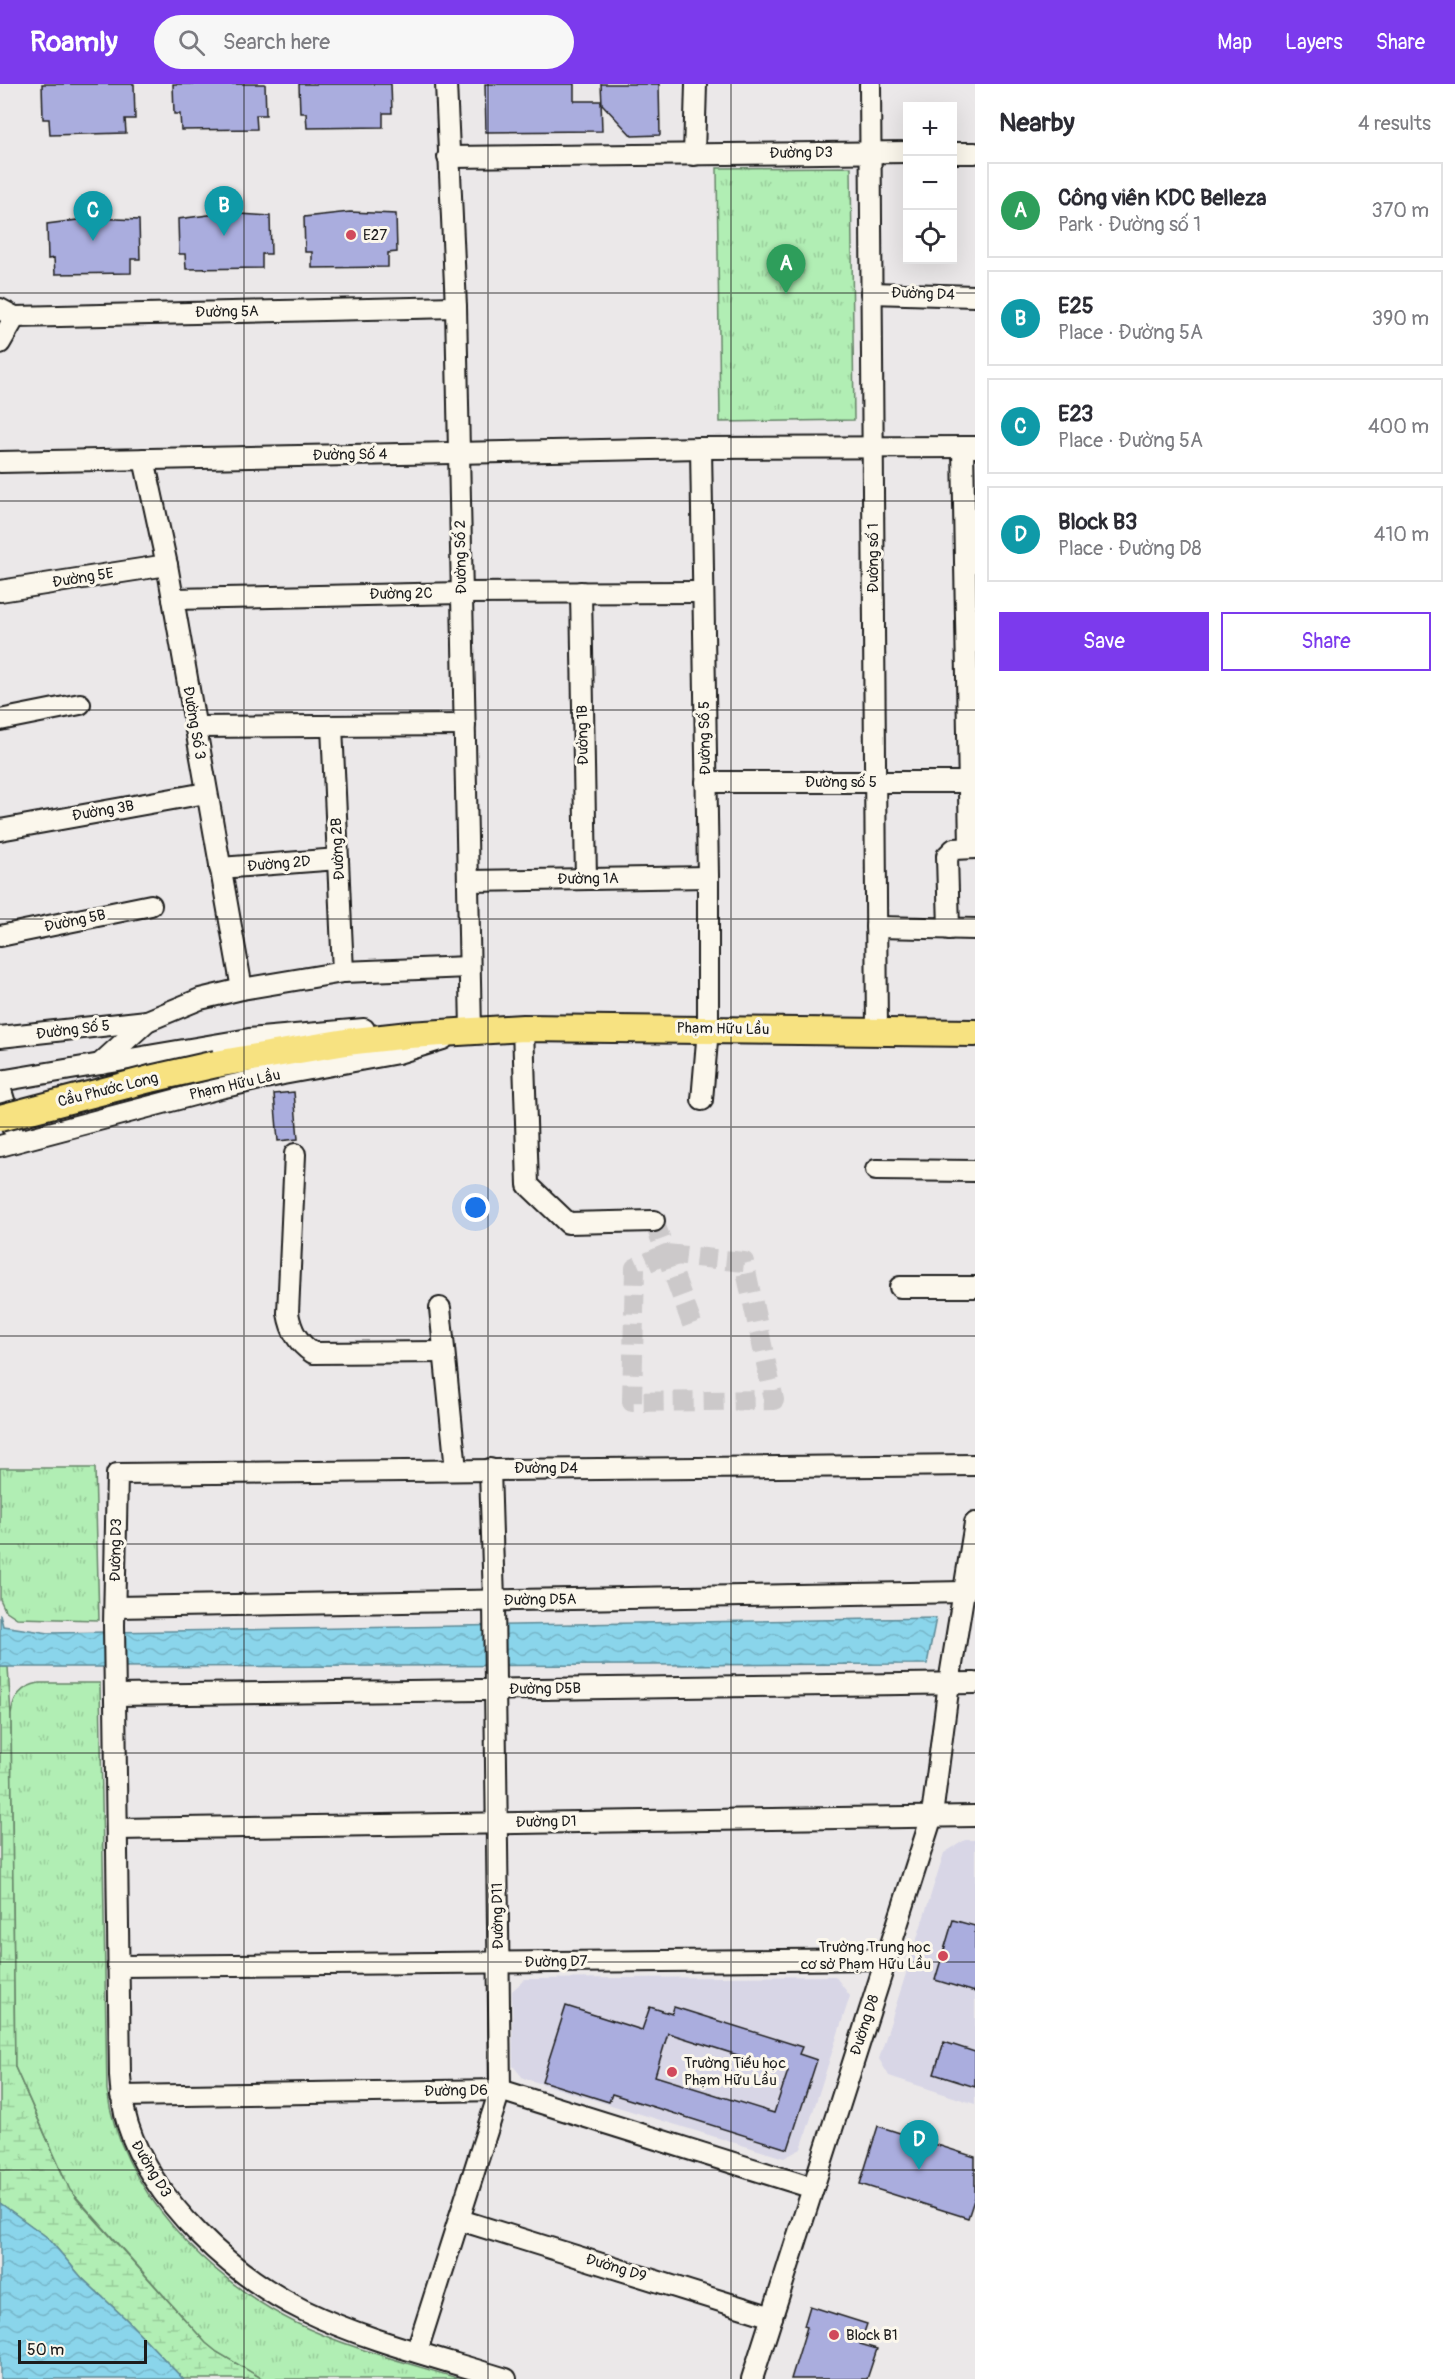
<!DOCTYPE html>
<meta charset="utf-8">
<style>
:root{--surface:#fff;--page:#f7f7f7;--text:#2b2b33;--muted:#7c7c81;--line:#e1e1e2;--accent:#7c3aed}
body{margin:0;font-family:Pangolin,sans-serif;background:var(--page);color:var(--text)}
.controls{position:absolute;right:18px;top:18px;display:grid;overflow:hidden;border-radius:0px;box-shadow:0 6px 24px #0002}
.controls button{width:54px;height:54px;display:grid;place-items:center;padding:0;border:0;border-bottom:2px solid var(--line);background:var(--surface);color:var(--text);font:30px sans-serif}
.scale{position:absolute;left:18px;bottom:15px;width:129px;box-sizing:border-box;padding-left:6px;border:3px solid #1c1c1c;border-top:0;font-size:16px;line-height:21px;white-space:nowrap;color:#1c1c1c;-webkit-text-stroke:4px #fbf7ec;paint-order:stroke}
.you{position:absolute;left:476px;top:1124px;width:21px;height:21px;margin:-15px;border:4px solid #fff;border-radius:50%;background:#1a73e8;box-shadow:0 0 0 9px #1a73e833}
.badge{display:grid;place-items:center;width:39px;height:39px;border-radius:50%;background:var(--accent);color:#fff;font-size:20px;font-weight:700}
.pin{position:absolute;translate:-50% -50px;filter:drop-shadow(0 2px 3px #0008)}
.pin::after{content:'';position:absolute;top:32px;width:21px;height:18px;background:inherit;clip-path:polygon(0 0,100% 0,50% 100%)}
.list{margin:0;padding:0;list-style:none}
h2{display:flex;justify-content:space-between;align-items:center;height:78px;margin:0;padding:0 24px;font-size:26px}
h2 small{font-size:20px;font-weight:400;color:var(--muted)}
.list li{display:grid;grid-template-columns:39px 1fr auto;gap:18px;align-items:center;box-sizing:border-box;height:96px;margin:0 12px 12px;padding:0 12px;border:2px solid var(--line);border-radius:0px}
.list b{display:block;font-size:22px;white-space:nowrap}
.list p{margin:0;font-size:20px;white-space:nowrap;color:var(--muted)}
.list em{font-size:20px;font-style:normal;color:var(--muted)}
.actions{display:flex;gap:12px;padding:18px 24px}
.actions a{flex:1;padding:14px 0;border:2px solid var(--accent);border-radius:0px;text-align:center;font-size:21px;color:var(--accent)}
.actions .main{background:var(--accent);color:#fff}
.icon{flex:none;width:33px;height:33px;fill:none;stroke:currentColor;stroke-width:2;stroke-linecap:round;stroke-linejoin:round}
.map{position:relative;flex:none;width:975px;height:2295px;overflow:hidden}
header{display:flex;align-items:center;gap:36px;box-sizing:border-box;height:84px;padding:0 30px;background:var(--accent);color:#fff}
header strong{font-size:28px}
nav{display:flex;gap:33px;margin-inline-start:auto;font-size:21px}
.search{width:420px;height:54px;background:var(--page);display:flex;align-items:center;gap:15px;box-sizing:border-box;padding:0 21px;border-radius:33px;color:var(--muted);font-size:22px}
main{display:flex}
aside{flex:1;background:var(--surface)}
.map>svg:first-child{display:block}
</style>
<header>
<strong>Roamly</strong>
<div class="search"><svg class="icon" aria-label="search" viewBox="0 0 24 24"><circle cx="10" cy="10" r="6"/><path d="M15 15l6 6"/></svg>Search here</div>
<nav><a>Map</a><a>Layers</a><a>Share</a></nav>
</header>
<main>
<div class="map">
<svg width="975" height="2295" viewBox="0 0 975 2295">
<defs>
<pattern id="wetland-marsh" width="20" height="14" patternUnits="userSpaceOnUse" patternTransform="scale(1.5)"><rect width="20" height="14" fill="#b1eeb4"/><path d="M1 5h8M5 5V1M11 12h8M15 12V8" fill="none" stroke="#98cc9a"/></pattern>
<pattern id="park-tufts" width="24" height="20" patternUnits="userSpaceOnUse" patternTransform="scale(1.5)"><rect width="24" height="20" fill="#b1eeb4"/><path d="M3 7l-1-3M5 7V3M7 7l1-3M15 17l-1-3M17 17v-4M19 17l1-3" fill="none" stroke="#98cc9a"/></pattern>
<pattern id="water-waves" width="16" height="10" patternUnits="userSpaceOnUse" patternTransform="scale(1.5)"><rect width="16" height="10" fill="#8ad5eb"/><path d="M0 5q4-4 8 0t8 0" fill="none" stroke="#76b6c9"/></pattern>
</defs>
<rect width="100%" height="100%" fill="#ebe8e9"/>
<filter id="ink" filterUnits="userSpaceOnUse"><feTurbulence type="fractalNoise" baseFrequency=".0167" numOctaves="2"/><feDisplacementMap in="SourceGraphic" scale="12" xChannelSelector="R" yChannelSelector="G"/><feConvolveMatrix kernelMatrix="1 2 1 2 8 2 1 2 1" color-interpolation-filters="sRGB"/></filter>
<g filter="url(#ink)">
<g fill="#d8d6e6">
<polygon points="965,1756 975,1756 975,2020 889,1992 879,1975 944,1769"/>
<polygon points="835,1892 850,1912 801,2065 784,2074 523,1994 513,1982 512,1907 525,1895"/>
</g>
<polygon fill="url(#wetland-marsh)" stroke="#668568" stroke-width="1.5" points="0,1583 8,1583 11,1631 15,1983 65,2096 76,2114 206,2259 217,2268 263,2295 183,2295 127,2236 82,2194 48,2154 0,2119"/>
<g fill="url(#park-tufts)" stroke="#668568" stroke-width="1.5">
<polygon points="851,83 854,336 720,338 717,84"/>
<polygon points="0,1384 95,1384 99,1536 17,1534 5,1526 0,1515"/>
<path d="M39 1599H100L107 2006C120 2105 209 2196 296 2239 347 2264 405 2278 460 2295H263L217 2268 206 2259 70 2106 15 1983 11 1631C13 1613 21 1602 39 1599Z"/>
</g>
<g fill="url(#water-waves)" stroke="#5e8b98" stroke-width="1.5">
<polygon points="0,1530 3,1542 49,1549 936,1534 927,1580 99,1583 0,1583"/>
<polygon points="0,2119 48,2154 82,2194 127,2236 183,2295 0,2295"/>
</g>
<g fill="#aaadde" stroke="#1c1c1c" stroke-width="1.5" fill-rule="evenodd">
<polygon points="42,0 134,0 135,35 125,35 126,49 50,51 49,35 43,35"/>
<polygon points="173,0 265,0 266,31 256,31 257,45 181,46 180,30 174,30"/>
<polygon points="299,0 391,0 392,29 383,29 383,43 307,44 306,29 300,29"/>
<polygon points="485,0 574,0 574,17 601,17 602,47 486,48"/>
<polygon points="601,0 659,0 660,51 632,52 602,20"/>
<polygon points="350,128 396,130 397,168 388,169 388,183 312,184 312,168 305,168 304,133"/>
<polygon points="224,129 270,132 271,170 262,170 262,184 186,185 185,170 179,170 178,135"/>
<polygon points="93,134 139,136 140,175 131,175 131,189 55,190 54,174 48,175 47,140"/>
<polygon points="294,1008 298,1055 278,1057 274,1010"/>
<polygon points="953,1836 975,1842 975,1908 935,1896"/>
<path d="M566 1922 642 1946 650 1923 672 1930 674 1923 802 1963 799 1970 817 1976 788 2065 612 2010 609 2018 542 1997ZM668 1949 788 1987 774 2029 655 1992Z"/>
<polygon points="944,1958 975,1968 975,2003 934,1990"/>
<polygon points="878,2042 975,2073 975,2113 968,2134 860,2100"/>
<polygon points="810,2222 867,2240 860,2260 877,2265 867,2295 791,2295 807,2243 804,2242"/>
</g>
<g fill="none" stroke-linecap="round" stroke-linejoin="round">
<g stroke="#ccc9ca" stroke-width="20" stroke-dasharray="20 10" stroke-linecap="butt">
<polyline points="654,1137 692,1240"/>
<polygon points="666,1170 744,1178 774,1316 632,1318 635,1184"/>
</g>
<g stroke="#1c1c1c" stroke-width="24">
<g id="minor">
<polyline points="446,0 456,223 471,946"/>
<polyline points="870,0 877,947"/>
<polyline points="952,69 975,69"/>
<polyline points="694,71 696,0"/>
<polyline points="448,73 908,68"/>
<polyline points="871,209 975,212"/>
<polyline points="0,225 15,233 456,223"/>
<polyline points="0,259 15,233"/>
<polyline points="963,363 970,764"/>
<polyline points="701,364 708,793 708,945 702,1016"/>
<polyline points="144,375 167,481 242,905"/>
<polyline points="0,378 701,364 975,363"/>
<polyline points="0,507 167,481"/>
<polyline points="581,508 586,795"/>
<polyline points="173,515 462,509 702,508"/>
<polyline points="0,636 80,620"/>
<polyline points="332,642 343,888"/>
<polyline points="195,643 465,641"/>
<polyline points="706,698 975,698"/>
<polyline points="0,746 206,709"/>
<polyline points="220,784 338,775"/>
<polyline points="468,797 708,793"/>
<polyline points="876,843 975,845"/>
<polyline points="949,845 947,772 954,765 975,764"/>
<polyline points="0,852 151,821"/>
<polyline points="523,944 528,1101 568,1139 654,1137"/>
<polyline points="0,953 147,937"/>
<polyline points="100,980 147,937 200,915 242,905 343,888 469,883"/>
<polyline points="0,997 249,955 364,945"/>
<polyline points="0,1003 12,1043"/>
<polyline points="0,1062 220,1004 283,990 398,969 443,955"/>
<path d="M295 1070 288 1229C291 1247 298 1259 313 1269L444 1268"/>
<polyline points="876,1086 975,1087"/>
<polyline points="900,1203 975,1203"/>
<polyline points="440,1224 456,1386"/>
<polyline points="115,1523 965,1508"/>
<polyline points="115,1611 975,1599"/>
<polyline points="117,1745 975,1732"/>
<polyline points="118,1882 886,1875"/>
<polyline points="121,2012 500,2006 813,2104"/>
<polyline points="460,2136 772,2233"/>
<polyline points="417,2267 500,2006 494,1517 490,1385"/>
<path d="M506 2295C439 2274 367 2257 303 2226 233 2192 152 2117 128 2041 123 2025 121 2009 120 1992L114 1541 117 1390 975 1381"/>
<polyline points="752,2295 932,1732 949,1599 975,1439"/>
</g>
</g>
<g stroke="#1c1c1c" stroke-width="30">
<polyline id="major" points="216,980 346,958 409,951 523,944 975,949"/>
</g>
<use href="#minor" stroke="#fbf7ec" stroke-width="20"/>
<use href="#major" stroke="#f7e281" stroke-width="26"/>
<g stroke="#1c1c1c" stroke-width="30" stroke-linecap="butt">
<polyline id="major-bridge" points="0,1034 150,995 216,980"/>
</g>
<use href="#major-bridge" stroke="#f7e281" stroke-width="26"/>
</g>
</g>
<path fill="none" stroke="#1c1c1c" stroke-width="1.5" stroke-opacity="0.55" d="M244 0V2295M488 0V2295M731 0V2295M0 209H975M0 417H975M0 626H975M0 835H975M0 1043H975M0 1252H975M0 1460H975M0 1669H975M0 1878H975M0 2086H975"/>
<g fill="#d1495b" stroke="#fbf7ec" stroke-width="2">
<circle cx="351" cy="151" r="6"/>
<circle cx="943" cy="1872" r="6"/>
<circle cx="672" cy="1988" r="6"/>
<circle cx="834" cy="2251" r="6"/>
</g>
<g text-anchor="middle" dominant-baseline="central" stroke-width="6" stroke-linejoin="round" paint-order="stroke">
<g font-size="15" fill="#1c1c1c" stroke="#fbf7ec">
<text transform="translate(801 69) rotate(-1)">Đường D3</text>
<text transform="translate(923 210) rotate(2)">Đường D4</text>
<text transform="translate(227 228) rotate(-1)">Đường 5A</text>
<text transform="translate(350 371) rotate(-1)">Đường Số 4</text>
<text transform="translate(461 473) rotate(-91)">Đường Số 2</text>
<text transform="translate(873 474) rotate(-90)">Đường số 1</text>
<text transform="translate(83 494) rotate(-9)">Đường 5E</text>
<text transform="translate(401 510) rotate(-1)">Đường 2C</text>
<text transform="translate(194 639) rotate(80)">Đường Số 3</text>
<text transform="translate(583 651) rotate(-91)">Đường 1B</text>
<text transform="translate(705 654) rotate(-91)">Đường Số 5</text>
<text x="841" y="698">Đường số 5</text>
<text transform="translate(103 727) rotate(-10)">Đường 3B</text>
<text transform="translate(338 765) rotate(-93)">Đường 2B</text>
<text transform="translate(279 780) rotate(-5)">Đường 2D</text>
<text transform="translate(588 795) rotate(-1)">Đường 1A</text>
<text transform="translate(75 837) rotate(-12)">Đường 5B</text>
<text transform="translate(723 945) rotate(1)">Phạm Hữu Lầu</text>
<text transform="translate(73 946) rotate(-7)">Đường Số 5</text>
<text transform="translate(235 1001) rotate(-13)">Phạm Hữu Lầu</text>
<text transform="translate(108 1006) rotate(-14)">Cầu Phước Long</text>
<text x="546" y="1384">Đường D4</text>
<text transform="translate(116 1466) rotate(-89)">Đường D3</text>
<text transform="translate(540 1516) rotate(-1)">Đường D5A</text>
<text transform="translate(545 1605) rotate(-1)">Đường D5B</text>
<text transform="translate(546 1738) rotate(-1)">Đường D1</text>
<text transform="translate(498 1832) rotate(-91)">Đường D11</text>
<text transform="translate(556 1878) rotate(-1)">Đường D7</text>
<text transform="translate(865 1941) rotate(-72)">Đường D8</text>
<text transform="translate(456 2007) rotate(-1)">Đường D6</text>
<text transform="translate(151 2085) rotate(59)">Đường D3</text>
<text transform="translate(616 2184) rotate(17)">Đường D9</text>
</g>
<g font-size="15" fill="#1c1c1c" stroke="#fbf7ec" text-anchor="start">
<text x="363" y="151">E27</text>
<text x="931" y="1863" text-anchor="end">Trường Trung học<tspan x="931" dy="17">cơ sở Phạm Hữu Lầu</tspan></text>
<text x="684" y="1979">Trường Tiểu học<tspan x="684" dy="17">Phạm Hữu Lầu</tspan></text>
<text x="846" y="2251">Block B1</text>
</g>
</g>
</svg>
<div class="controls">
<button>+</button>
<button>−</button>
<button><svg class="icon" aria-label="locate" viewBox="0 0 24 24"><circle cx="12" cy="12" r="6"/><path d="M12 2v4M12 18v4M2 12h4M18 12h4"/></svg></button>
</div>
<div class="scale">50 m</div>
<div class="you"></div>
<div class="pin badge" style="left:786px;top:210px;background:#2e9e5b">A</div>
<div class="pin badge" style="left:224px;top:152px;background:#0f9aa8">B</div>
<div class="pin badge" style="left:93px;top:157px;background:#0f9aa8">C</div>
<div class="pin badge" style="left:919px;top:2086px;background:#0f9aa8">D</div>
</div>
<aside>
<h2>Nearby<small>4 results</small></h2>
<ul class="list">
<li><span class="badge" style="background:#2e9e5b">A</span><div><b>Công viên KDC Belleza</b><p>Park · Đường số 1</p></div><em>370 m</em></li>
<li><span class="badge" style="background:#0f9aa8">B</span><div><b>E25</b><p>Place · Đường 5A</p></div><em>390 m</em></li>
<li><span class="badge" style="background:#0f9aa8">C</span><div><b>E23</b><p>Place · Đường 5A</p></div><em>400 m</em></li>
<li><span class="badge" style="background:#0f9aa8">D</span><div><b>Block B3</b><p>Place · Đường D8</p></div><em>410 m</em></li>
</ul>
<div class="actions"><a class="main">Save</a><a>Share</a></div>
</aside>
</main>
